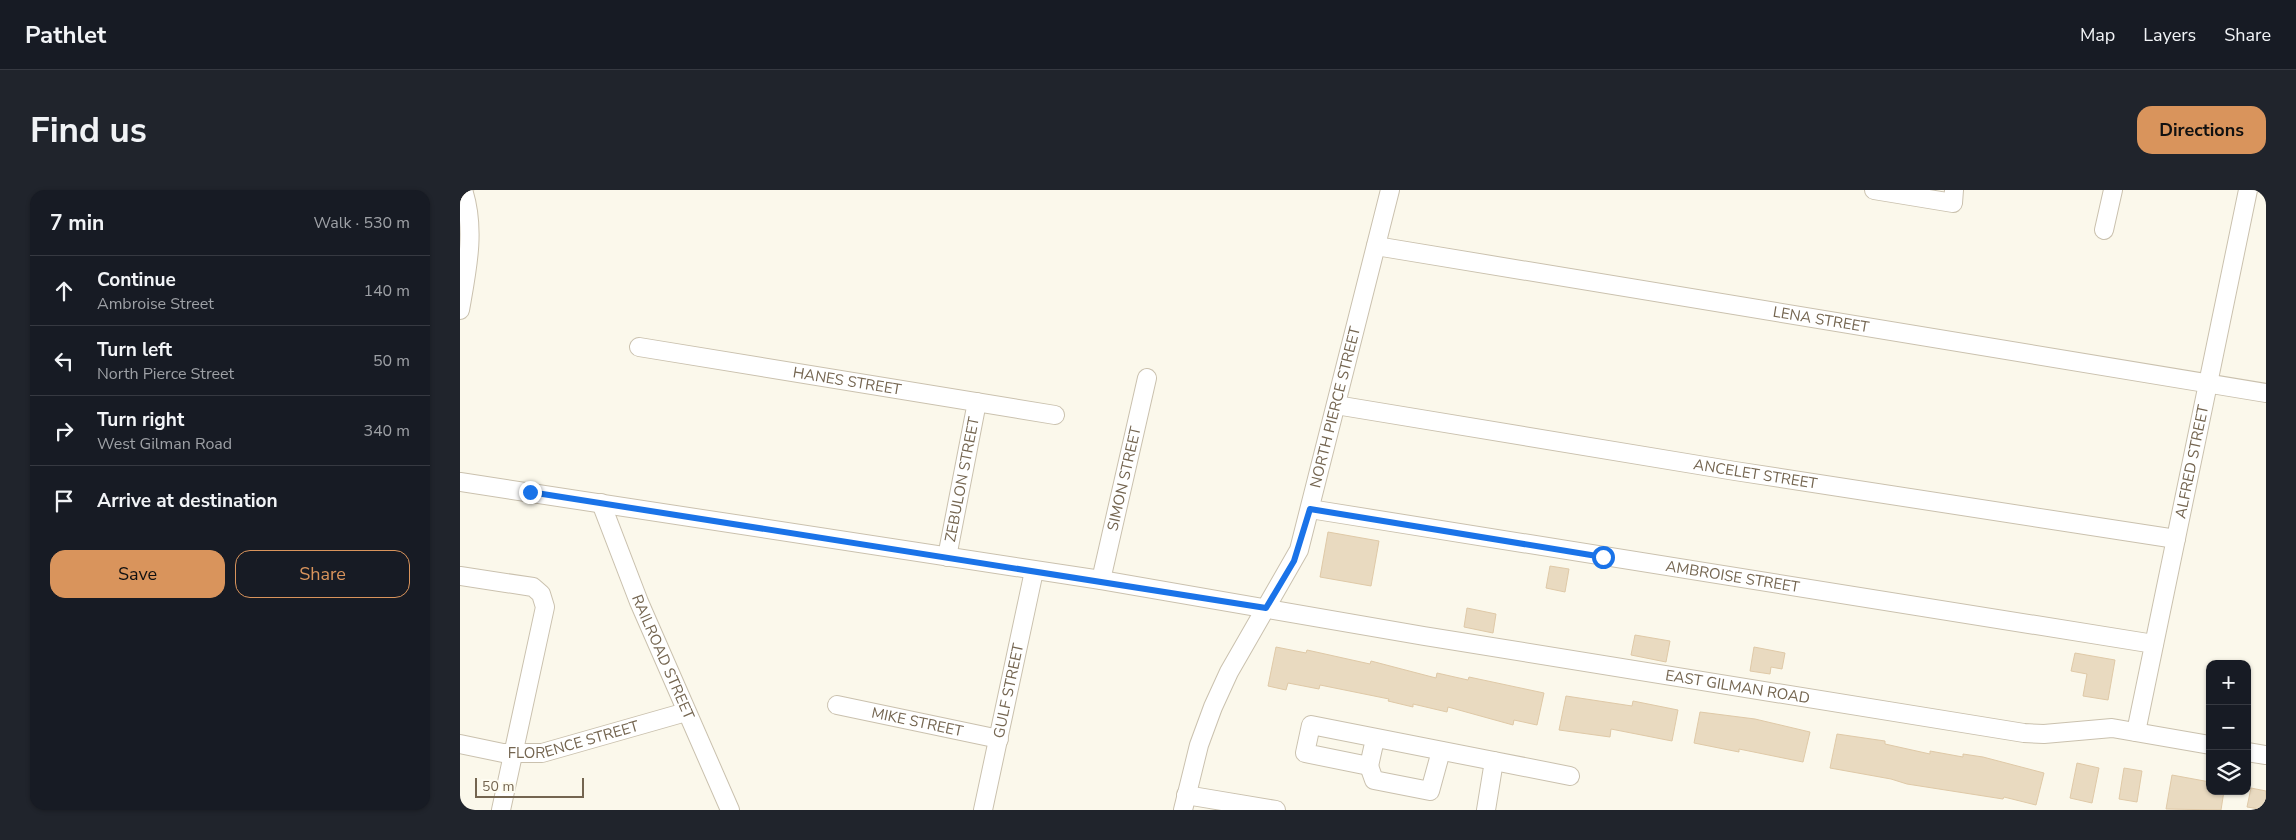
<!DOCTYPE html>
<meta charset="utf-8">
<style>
:root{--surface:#171b24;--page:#20242c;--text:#f1f3f6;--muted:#9ea1a6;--line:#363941;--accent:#d9945c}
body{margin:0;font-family:"Nunito Sans",sans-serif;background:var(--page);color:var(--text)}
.controls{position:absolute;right:15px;bottom:15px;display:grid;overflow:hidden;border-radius:10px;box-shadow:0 1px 4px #0004}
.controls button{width:45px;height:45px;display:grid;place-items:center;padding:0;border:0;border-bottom:1px solid var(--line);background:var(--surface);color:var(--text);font:25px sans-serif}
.scale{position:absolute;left:15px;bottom:12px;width:109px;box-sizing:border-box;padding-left:5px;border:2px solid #746550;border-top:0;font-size:14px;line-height:18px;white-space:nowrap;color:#746550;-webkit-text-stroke:4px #fefcf1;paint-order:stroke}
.stop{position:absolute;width:15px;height:15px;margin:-11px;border:4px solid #1a73e8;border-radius:50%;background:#fff}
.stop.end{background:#1a73e8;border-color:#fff;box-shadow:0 1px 5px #0008}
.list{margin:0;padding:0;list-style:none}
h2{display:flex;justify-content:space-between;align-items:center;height:65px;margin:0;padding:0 20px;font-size:21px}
h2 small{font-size:16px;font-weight:400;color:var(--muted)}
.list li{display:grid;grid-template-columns:32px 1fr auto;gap:15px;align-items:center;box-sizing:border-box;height:70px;padding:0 20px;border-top:1px solid var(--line)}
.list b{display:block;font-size:19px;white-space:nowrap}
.list p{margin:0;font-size:16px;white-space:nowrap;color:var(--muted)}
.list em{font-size:16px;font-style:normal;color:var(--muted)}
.actions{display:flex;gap:10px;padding:15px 20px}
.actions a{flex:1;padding:11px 0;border:1px solid var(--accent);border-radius:15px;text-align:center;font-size:18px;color:var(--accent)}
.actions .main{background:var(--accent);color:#111}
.icon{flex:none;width:28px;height:28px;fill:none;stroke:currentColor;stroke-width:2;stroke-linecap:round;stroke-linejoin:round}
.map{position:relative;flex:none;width:1806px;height:620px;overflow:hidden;border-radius:15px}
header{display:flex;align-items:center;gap:30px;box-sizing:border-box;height:70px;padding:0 25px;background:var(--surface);border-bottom:1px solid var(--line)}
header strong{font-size:24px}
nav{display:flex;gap:28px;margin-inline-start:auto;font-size:18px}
.intro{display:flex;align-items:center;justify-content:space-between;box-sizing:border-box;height:120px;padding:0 30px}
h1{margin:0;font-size:35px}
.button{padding:12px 22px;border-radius:15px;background:var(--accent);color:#111;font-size:18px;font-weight:700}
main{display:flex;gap:30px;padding:0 30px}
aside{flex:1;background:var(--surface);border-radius:15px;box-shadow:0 1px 4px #0004}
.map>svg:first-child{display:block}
</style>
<header>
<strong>Pathlet</strong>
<nav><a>Map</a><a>Layers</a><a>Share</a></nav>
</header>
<div class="intro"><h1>Find us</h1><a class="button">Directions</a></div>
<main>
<aside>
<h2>7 min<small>Walk · 530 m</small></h2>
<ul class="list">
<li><svg class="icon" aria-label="ahead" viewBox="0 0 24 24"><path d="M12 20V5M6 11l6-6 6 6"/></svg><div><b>Continue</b><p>Ambroise Street</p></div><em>140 m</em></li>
<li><svg class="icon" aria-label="left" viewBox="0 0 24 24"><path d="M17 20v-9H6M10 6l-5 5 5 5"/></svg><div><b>Turn left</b><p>North Pierce Street</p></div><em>50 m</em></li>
<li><svg class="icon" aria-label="right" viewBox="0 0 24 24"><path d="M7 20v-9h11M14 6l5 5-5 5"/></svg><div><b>Turn right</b><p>West Gilman Road</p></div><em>340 m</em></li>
<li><svg class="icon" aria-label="arrive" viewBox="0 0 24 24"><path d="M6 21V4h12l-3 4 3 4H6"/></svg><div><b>Arrive at destination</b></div></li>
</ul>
<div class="actions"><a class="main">Save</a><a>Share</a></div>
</aside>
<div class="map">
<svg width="1806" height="620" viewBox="0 0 1806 620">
<rect width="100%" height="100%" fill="#fbf8eb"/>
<g fill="#e9dac0" stroke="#dfc9a7">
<polygon points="868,342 919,351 911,396 860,387"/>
<polygon points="1090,376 1109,379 1105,402 1086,398"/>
<polygon points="1007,418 1036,424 1033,443 1004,437"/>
<polygon points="1175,445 1210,451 1206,472 1171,465"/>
<polygon points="816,457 846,463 847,460 910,474 911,471 976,488 977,483 1008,490 1009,487 1084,503 1077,535 1054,530 1053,535 988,517 987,522 953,514 953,517 928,511 929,509 860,495 859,499 828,493 826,500 808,496"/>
<polygon points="1294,457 1325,463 1322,479 1311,477 1310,484 1290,481"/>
<polygon points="1615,463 1655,470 1648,510 1623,506 1627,484 1611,481"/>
<polygon points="1106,506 1172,516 1173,511 1218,520 1212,551 1151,539 1150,547 1099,540"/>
<polygon points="1240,522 1295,529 1350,542 1343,572 1279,559 1279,562 1234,553"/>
<polygon points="1377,544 1425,551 1425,554 1470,564 1470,561 1503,567 1503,564 1523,567 1584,583 1576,615 1544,607 1543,609 1447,594 1431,589 1370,578"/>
<polygon points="1617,573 1639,578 1632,613 1610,608"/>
<polygon points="1664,578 1682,581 1677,612 1659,609"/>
<polygon points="1712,585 1750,592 1750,601 1764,601 1761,620 1706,619"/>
<polygon points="1791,598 1806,601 1806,620 1787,617"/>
</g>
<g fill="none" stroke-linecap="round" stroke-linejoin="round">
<g stroke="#cac1ae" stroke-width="20">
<g id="minor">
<polyline points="1414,0 1493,13 1494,0"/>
<polyline points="1644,40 1653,0"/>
<path id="s1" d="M916 56 1806 203"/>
<path d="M0 120C7 80 16 39 3 0"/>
<path id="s2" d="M179 157 595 225"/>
<path id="s3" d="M876 215 1275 281 1716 349"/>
<path id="s4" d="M0 292 641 390 964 446 1564 543 1584 544 1652 538 1750 555"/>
<path id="s5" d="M141 313 179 412 270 620"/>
<path id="s6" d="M850 319 1694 454"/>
<path id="s7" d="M487 367 517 212"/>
<polyline points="0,386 73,397 81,404 85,417 41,620"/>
<path id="s8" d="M641 390 687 188"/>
<path id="s9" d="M377 515 539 549"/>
<path id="s10" d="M1676 542 1788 0"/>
<polyline points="915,549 909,576 845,563 851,535 1034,571 1026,620"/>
<path id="s11" d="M0 554 43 563H82L226 522"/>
<polyline points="1787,562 1806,565"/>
<polyline points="1034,571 1110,586"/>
<polyline points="909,576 914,590 970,601 981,561"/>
<polyline points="726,605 816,620"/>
<path id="s12" d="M523 620 574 381"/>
<path id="s13" d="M723 620 739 555 753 517 769 482 839 360 930 0"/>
</g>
</g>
<use href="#minor" stroke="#fff" stroke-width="18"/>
</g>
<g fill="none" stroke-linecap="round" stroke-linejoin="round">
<polyline stroke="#1a73e8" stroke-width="6" points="70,302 806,418 834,371 850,319 1143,367"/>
</g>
<g text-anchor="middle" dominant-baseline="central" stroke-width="4" stroke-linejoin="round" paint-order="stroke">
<g font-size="15" fill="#746550" stroke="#fefcf1">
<text stroke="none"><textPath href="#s1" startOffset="451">LENA STREET</textPath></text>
<text stroke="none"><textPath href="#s2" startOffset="211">HANES STREET</textPath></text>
<text stroke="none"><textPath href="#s13" startOffset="434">NORTH PIERCE STREET</textPath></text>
<text stroke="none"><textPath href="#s10" startOffset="276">ALFRED STREET</textPath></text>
<text stroke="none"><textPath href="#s3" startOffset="425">ANCELET STREET</textPath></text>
<text stroke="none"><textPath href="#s8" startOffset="104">SIMON STREET</textPath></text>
<text stroke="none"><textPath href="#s7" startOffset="79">ZEBULON STREET</textPath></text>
<text stroke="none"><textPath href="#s6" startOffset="428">AMBROISE STREET</textPath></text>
<text stroke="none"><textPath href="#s5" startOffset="166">RAILROAD STREET</textPath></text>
<text stroke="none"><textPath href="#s4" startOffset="1294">EAST GILMAN ROAD</textPath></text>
<text stroke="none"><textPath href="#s12" startOffset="122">GULF STREET</textPath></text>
<text stroke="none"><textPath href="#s9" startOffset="82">MIKE STREET</textPath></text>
<text stroke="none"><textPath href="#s11" startOffset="116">FLORENCE STREET</textPath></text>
</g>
</g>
</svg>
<div class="controls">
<button>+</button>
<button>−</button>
<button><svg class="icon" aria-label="layers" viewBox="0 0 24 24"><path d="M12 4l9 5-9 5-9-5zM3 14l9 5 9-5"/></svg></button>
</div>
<div class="scale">50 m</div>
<div class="stop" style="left:1143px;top:367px"></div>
<div class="stop end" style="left:70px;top:302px"></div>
</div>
</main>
